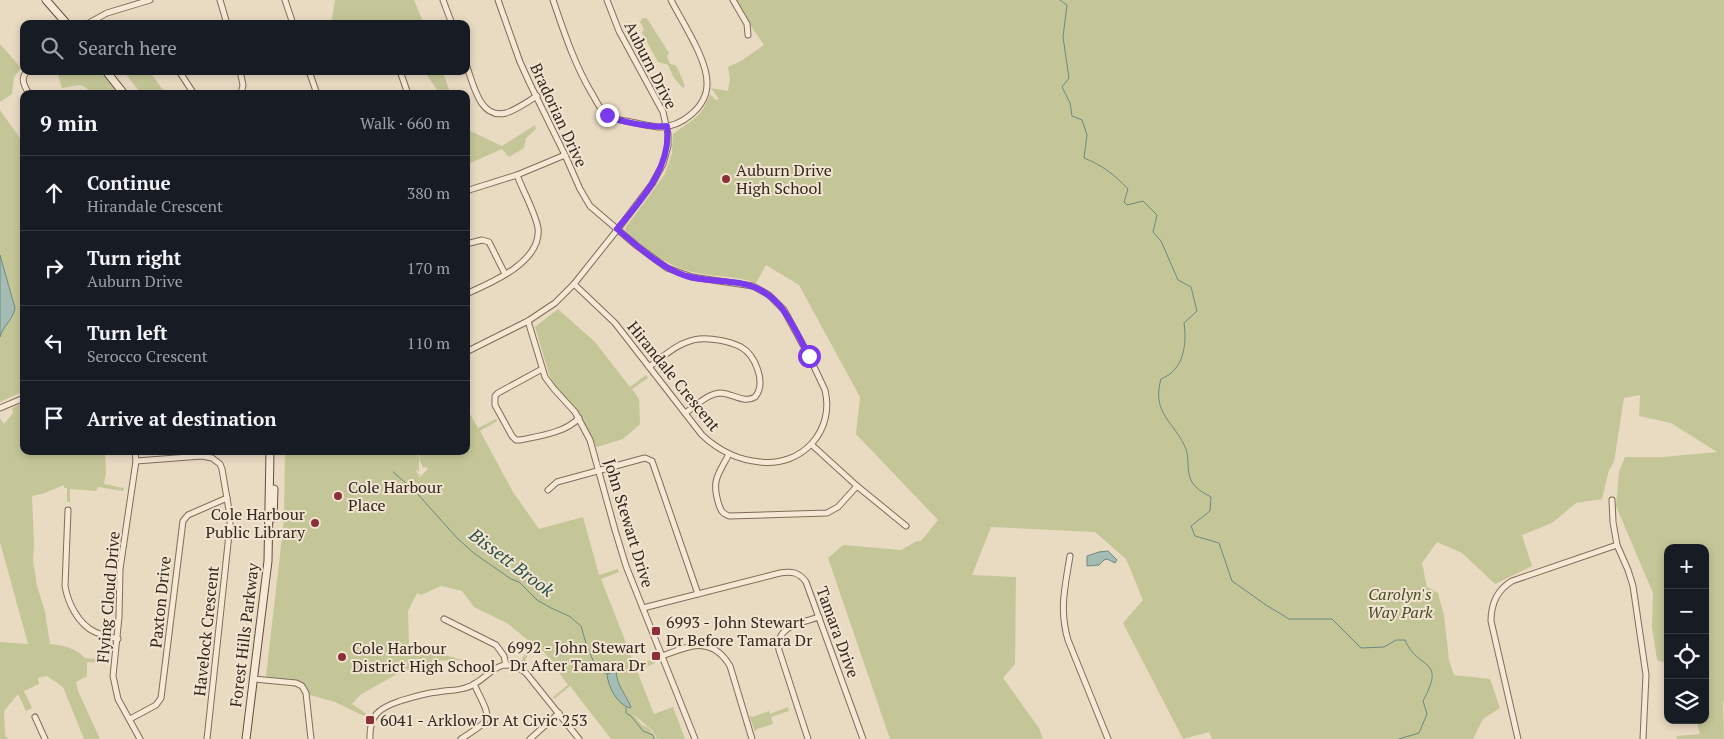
<!DOCTYPE html>
<meta charset="utf-8">
<style>
:root{--surface:#171b24;--page:#20242c;--text:#f1f3f6;--muted:#9ea1a6;--line:#363941}
body{margin:0;font-family:"PT Serif",serif;background:var(--page);color:var(--text)}
.controls{position:absolute;right:15px;bottom:15px;display:grid;overflow:hidden;border-radius:10px;box-shadow:0 2px 8px #0003}
.controls button{width:45px;height:45px;display:grid;place-items:center;padding:0;border:0;border-bottom:1px solid var(--line);background:var(--surface);color:var(--text);font:25px sans-serif}
.stop{position:absolute;width:15px;height:15px;margin:-11px;border:4px solid #7c3aed;border-radius:50%;background:#fff}
.stop.end{background:#7c3aed;border-color:#fff;box-shadow:0 1px 5px #0008}
.list{margin:0;padding:0;list-style:none}
h2{display:flex;justify-content:space-between;align-items:center;height:65px;margin:0;padding:0 20px;font-size:21px}
h2 small{font-size:16px;font-weight:400;color:var(--muted)}
.list li{display:grid;grid-template-columns:32px 1fr auto;gap:15px;align-items:center;box-sizing:border-box;height:75px;padding:0 20px;border-top:1px solid var(--line)}
.list b{display:block;font-size:19px;white-space:nowrap}
.list p{margin:0;font-size:16px;white-space:nowrap;color:var(--muted)}
.list em{font-size:16px;font-style:normal;color:var(--muted)}
.icon{flex:none;width:28px;height:28px;fill:none;stroke:currentColor;stroke-width:2;stroke-linecap:round;stroke-linejoin:round}
.map{position:relative;flex:none;width:1724px;height:739px;overflow:hidden}
.search{position:absolute;background:var(--surface);box-shadow:0 2px 8px #0003;left:20px;top:20px;width:450px;height:55px;display:flex;align-items:center;gap:12px;box-sizing:border-box;padding:0 18px;border-radius:10px;color:var(--muted);font-size:19px}
.panel{position:absolute;background:var(--surface);box-shadow:0 2px 8px #0003;left:20px;top:90px;width:450px;height:365px;border-radius:10px}
.map>svg:first-child{display:block}
</style>
<div class="map">
<svg width="1724" height="739" viewBox="0 0 1724 739">
<rect width="100%" height="100%" fill="#e9dac2"/>
<g fill="#c5c697">
<polygon points="335,0 414,0 424,24 392,24 368,21 359,24 331,24"/>
<path d="M733 0H1724V700L1723 704 1724 739H1678L1676 736 1700 734 1696 720H1705V548H1668V664L1657 660 1652 627 1653 593 1616 506 1619 472 1625 457H1663L1717 452 1671 423 1639 416 1640 395 1624 398 1614 462 1609 470 1602 499 1576 503 1552 523 1522 535 1532 566 1495 584 1462 553 1437 542 1422 563 1427 587 1438 593 1444 615 1449 660 1454 675 1490 679 1500 708 1483 719 1473 739H1212L1209 732 1183 739 1123 623 1143 600 1126 559 1095 532 991 527 972 575 1016 577 1015 664 1003 678 1039 728 1043 739H890L828 558 843 545 901 550 917 541H921L938 520 856 434 860 397 799 285 766 265 756 283C737 276 718 277 698 273 671 269 644 250 625 230L626 227 665 174 672 153 673 134C690 121 703 117 710 94L716 100 719 99 711 88 728 91 730 79 728 67 741 61 764 45Z"/>
<polygon points="643,18 646,18 648,20 669,53 667,56 670,64 675,65 678,69 685,86 683,88 674,78 668,65 658,62 642,33 644,29 640,22"/>
<polygon points="0,44 21,68 14,77 12,94 0,102"/>
<polygon points="64,71 104,71 122,94 96,94 81,85 62,88 58,76"/>
<polygon points="123,71 149,71 166,94 142,94"/>
<polygon points="424,71 442,71 451,94 440,94"/>
<polygon points="0,110 24,144 24,391 0,402 0,334 7,323 15,306 0,255"/>
<polygon points="535,125 536,129 526,138 524,148 509,157 502,149 466,165 466,129 502,146"/>
<polygon points="558,309 595,342 630,387 646,375 648,378 632,389 639,399 640,424 623,439 597,447 596,446 573,406 555,386 549,374 535,327"/>
<path d="M24 402V451H105L106 473 104 484 124 488 123 491 98 487 96 491 70 489V502H67V488H64V485L42 494 32 496 34 543 33 560 37 586 45 612 50 644C63 645 76 648 85 658L108 660V663L87 662V676L76 682 78 691 100 739H84L63 687 47 676 38 678 39 684 24 691 32 708 26 711 18 694 4 711 5 735 8 739H0V642L28 644 0 542V418L4 424 13 413 12 408Z"/>
<path d="M466 407 478 428 496 419 497 421 480 431 513 492 539 529 583 517 599 575 618 569 619 572 601 579 635 666 654 659 655 663 637 671 654 714 673 707 685 739H657L651 729 633 714 642 725 649 728 656 739H611L570 686 554 699 553 697 568 685 544 652 533 644 524 663 521 662 530 642 507 623 474 607 462 591 441 586 421 595 417 593 408 611 409 644 458 659H464L475 674 473 676 462 660 434 661 395 675 360 695 352 704 368 715 366 717 335 702 310 695C305 677 283 680 268 678L266 676 284 520 285 451H404L409 454 417 455 419 457V472L417 470 416 471 418 474H421L418 476 420 477 428 469 426 467 423 468 420 461 419 454 409 451H466Z"/>
<polygon points="788,707 789,711 771,717 773,724 757,729 755,732 749,715 752,717 769,711 770,714"/>
</g>
<g fill="#a4bcb3" stroke="#6c897f">
<path d="M0 255 15 308C13 320 3 326 0 337Z"/>
<polygon points="1108,551 1117,560 1115,563 1107,559 1104,560 1099,565 1087,566 1087,556 1099,552"/>
<path d="M613 672H616C617 685 626 695 631 707L630 708C617 704 608 687 607 674Z"/>
</g>
<g fill="none" stroke-linecap="round" stroke-linejoin="round">
<g stroke="#6c897f" stroke-width="1">
<path d="M1060 0 1067 5 1063 37 1069 78 1062 87 1070 103 1072 116 1082 120 1087 135 1084 158C1102 165 1115 175 1128 189L1124 202 1127 205 1143 201 1157 215 1153 232 1161 241 1178 280 1191 287 1197 311 1184 323C1187 344 1184 370 1161 379 1151 414 1175 422 1186 449 1190 461 1185 476 1195 486 1199 491 1206 494 1211 497L1210 511 1191 526 1195 536 1219 543 1232 581 1266 605 1289 619H1332L1361 648 1384 647 1396 640H1405C1418 671 1447 657 1423 701L1427 714 1419 733 1399 739"/>
<polyline points="393,472 415,491 457,538 475,554 511,579 519,582 537,600 551,608 569,616 581,626 587,647 597,669 607,674"/>
<polyline points="626,707 626,713 631,716 643,731 653,735 654,739"/>
</g>
<g stroke="#816c5b" stroke-width="7">
<g id="minor">
<polyline points="220,0 227,24"/>
<polyline points="285,0 293,24"/>
<polyline points="443,0 452,24"/>
<path d="M498 0 520 62 530 84 565 155 580 189 590 206 637 246 667 268 692 277 753 286 769 295 784 310 809 356 825 390C835 431 802 467 760 462 738 460 718 450 702 435L615 323 574 284"/>
<path d="M553 0C564 32 574 63 591 92 595 98 598 106 603 111 611 120 621 120 631 122 640 124 649 126 658 127 681 128 707 107 707 84 708 60 682 22 671 0"/>
<polyline points="733,0 747,24 748,35"/>
<polyline points="87,24 107,13 150,0"/>
<path d="M466 64C473 82 479 120 506 113 516 110 527 102 537 96"/>
<path d="M27 71C20 79 24 85 29 94"/>
<polyline points="179,71 194,94"/>
<polyline points="240,71 243,85 241,94"/>
<polyline points="309,71 317,94"/>
<polyline points="400,71 408,94"/>
<polyline points="466,191 517,175 565,155"/>
<polyline points="466,244 482,240 489,242 505,274"/>
<path d="M466 294C491 283 542 262 538 228 535 212 523 191 517 175"/>
<polyline points="528,321 545,377 554,389 575,412 590,440 615,530 626,566 695,739"/>
<polyline points="466,352 528,321 555,303 574,284 621,225 652,184 663,164 668,146 668,134 663,112 619,31 607,0"/>
<path d="M649 367C665 355 680 341 699 339 712 338 729 341 741 347 755 355 767 383 755 397 744 404 732 393 720 393 707 394 696 406 685 413"/>
<path d="M542 369 498 393 495 396V405L512 436 516 440H520C539 436 565 433 579 418"/>
<polyline points="0,408 24,398"/>
<polyline points="812,445 857,486 906,526"/>
<polyline points="135,451 136,461 120,569 119,617 113,676 118,699 140,739"/>
<path d="M729 454C718 475 711 480 719 505 721 511 723 514 729 516L827 513 838 507 857 486"/>
<polyline points="136,461 202,456 212,458 220,464 222,469 230,516 230,525 207,739"/>
<polyline points="548,490 557,482 641,459 645,458 652,461 698,594"/>
<polyline points="1612,500 1613,522 1617,545 1628,570 1633,586 1646,675 1643,739"/>
<path d="M68 510 65 586C68 603 78 624 95 632 102 635 110 637 118 639"/>
<path d="M1070 556C1065 587 1059 609 1068 640L1108 739"/>
<path d="M643 608 780 573C791 571 799 572 806 582L863 739"/>
<polyline points="444,619 496,645 504,656 506,665"/>
<path d="M662 656C689 646 712 635 730 666L752 739"/>
<polyline points="253,679 296,683 302,686 306,693 311,739"/>
<polyline points="35,717 45,739"/>
<polyline points="130,719 156,705 161,698 183,521 188,515 227,498"/>
<path d="M370 739C369 715 379 708 400 701 413 697 425 693 438 692 447 690 456 691 465 688 488 683 497 650 526 673L579 739"/>
<path d="M461 739C495 717 491 720 474 684"/>
<polyline points="530,739 559,713"/>
<path d="M808 739 779 650C775 626 801 623 819 617"/>
<path d="M1518 739 1491 621C1491 604 1497 590 1512 581L1617 545"/>
</g>
</g>
<g stroke="#634d3e" stroke-width="9">
<g id="secondary">
<polyline points="46,0 67,24"/>
<polyline points="106,71 124,94"/>
<polyline points="273,518 274,489"/>
<polyline points="246,739 268,561 270,451"/>
</g>
</g>
<use href="#minor" stroke="#f5e8d4" stroke-width="5"/>
<use href="#secondary" stroke="#f5e8d4" stroke-width="7"/>
</g>
<g fill="none" stroke-linecap="round" stroke-linejoin="round">
<path stroke="#7c3aed" stroke-width="6" d="M607 115C618 122 654 128 667 126 672 167 642 199 617 229 638 246 659 267 686 276 703 281 722 280 739 283 781 290 791 323 809 356"/>
</g>
<g fill="#8b3039" stroke="#f1e5d1" stroke-width="2">
<circle cx="726" cy="179" r="5"/>
<circle cx="338" cy="496" r="5"/>
<circle cx="315" cy="523" r="5"/>
<rect x="651" y="626" width="10" height="10" rx="2.5"/>
<rect x="651" y="651" width="10" height="10" rx="2.5"/>
<circle cx="342" cy="657" r="5"/>
<rect x="365" y="715" width="10" height="10" rx="2.5"/>
</g>
<g text-anchor="middle" dominant-baseline="central" stroke-width="4" stroke-linejoin="round" paint-order="stroke">
<g font-size="16" fill="#32261e" stroke="#f1e5d1">
<text transform="translate(651 65) rotate(63)">Auburn Drive</text>
<text transform="translate(559 115) rotate(65)">Bradorian Drive</text>
<text transform="translate(674 376) rotate(51)">Hirandale Crescent</text>
<text transform="translate(629 523) rotate(73)">John Stewart Drive</text>
<text transform="translate(108 597) rotate(-85)">Flying Cloud Drive</text>
<text transform="translate(160 602) rotate(-84)">Paxton Drive</text>
<text transform="translate(206 631) rotate(-84)">Havelock Crescent</text>
<text transform="translate(838 632) rotate(70)">Tamara Drive</text>
<text transform="translate(244 635) rotate(-83)">Forest Hills Parkway</text>
</g>
<g font-size="16" fill="#32261e" stroke="#f1e5d1" text-anchor="start">
<text x="736" y="170">Auburn Drive<tspan x="736" dy="18">High School</tspan></text>
<text x="348" y="487">Cole Harbour<tspan x="348" dy="18">Place</tspan></text>
<text x="305" y="514" text-anchor="end">Cole Harbour<tspan x="305" dy="18">Public Library</tspan></text>
<text x="666" y="622">6993 - John Stewart<tspan x="666" dy="18">Dr Before Tamara Dr</tspan></text>
<text x="646" y="647" text-anchor="end">6992 - John Stewart<tspan x="646" dy="18">Dr After Tamara Dr</tspan></text>
<text x="352" y="648">Cole Harbour<tspan x="352" dy="18">District High School</tspan></text>
<text x="380" y="720">6041 - Arklow Dr At Civic 253</text>
</g>
<g font-size="16" font-style="italic" fill="#474d26" stroke="#f1e5d1">
<text x="1400" y="594">Carolyn's<tspan x="1400" dy="18">Way Park</tspan></text>
</g>
<g font-size="18" font-style="italic" fill="#2e514c" stroke="#f1e5d1">
<text transform="translate(512 562) rotate(37)">Bissett Brook</text>
</g>
</g>
</svg>
<div class="controls">
<button>+</button>
<button>−</button>
<button><svg class="icon" aria-label="locate" viewBox="0 0 24 24"><circle cx="12" cy="12" r="6"/><path d="M12 2v4M12 18v4M2 12h4M18 12h4"/></svg></button>
<button><svg class="icon" aria-label="layers" viewBox="0 0 24 24"><path d="M12 4l9 5-9 5-9-5zM3 14l9 5 9-5"/></svg></button>
</div>
<div class="stop" style="left:809px;top:356px"></div>
<div class="stop end" style="left:607px;top:115px"></div>
<div class="search"><svg class="icon" aria-label="search" viewBox="0 0 24 24"><circle cx="10" cy="10" r="6"/><path d="M15 15l6 6"/></svg>Search here</div>
<section class="panel">
<h2>9 min<small>Walk · 660 m</small></h2>
<ul class="list">
<li><svg class="icon" aria-label="ahead" viewBox="0 0 24 24"><path d="M12 20V5M6 11l6-6 6 6"/></svg><div><b>Continue</b><p>Hirandale Crescent</p></div><em>380 m</em></li>
<li><svg class="icon" aria-label="right" viewBox="0 0 24 24"><path d="M7 20v-9h11M14 6l5 5-5 5"/></svg><div><b>Turn right</b><p>Auburn Drive</p></div><em>170 m</em></li>
<li><svg class="icon" aria-label="left" viewBox="0 0 24 24"><path d="M17 20v-9H6M10 6l-5 5 5 5"/></svg><div><b>Turn left</b><p>Serocco Crescent</p></div><em>110 m</em></li>
<li><svg class="icon" aria-label="arrive" viewBox="0 0 24 24"><path d="M6 21V4h12l-3 4 3 4H6"/></svg><div><b>Arrive at destination</b></div></li>
</ul>
</section>
</div>
